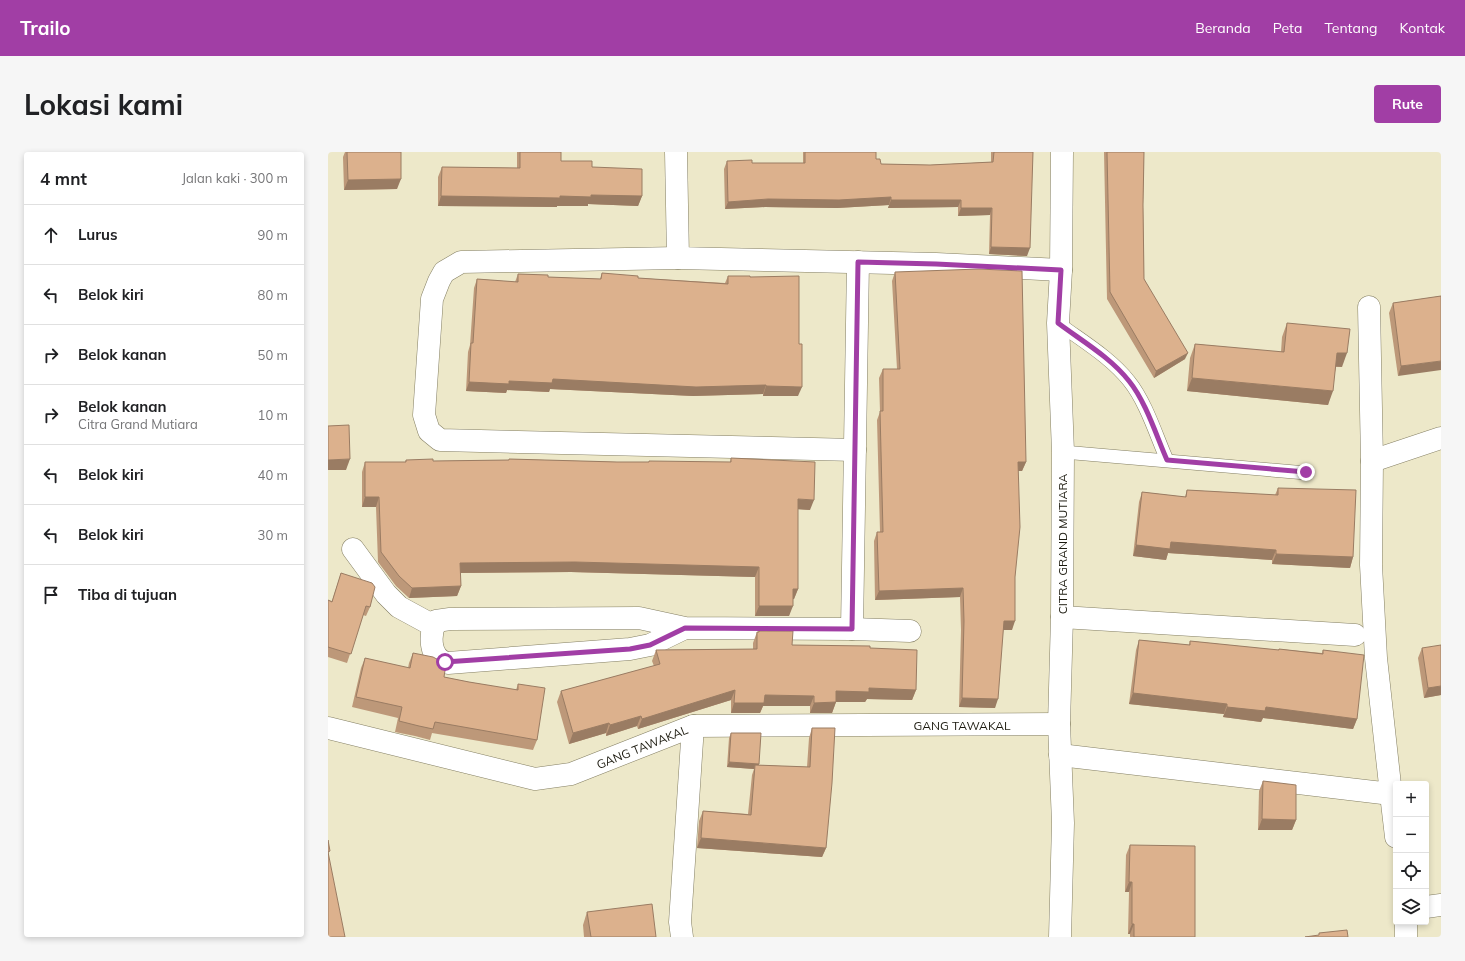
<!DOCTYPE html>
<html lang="id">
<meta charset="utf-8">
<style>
:root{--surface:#fff;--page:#f6f6f6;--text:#202124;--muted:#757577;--line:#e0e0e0;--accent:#a13ea5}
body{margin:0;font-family:Mulish,sans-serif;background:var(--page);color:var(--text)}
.controls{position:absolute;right:12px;bottom:12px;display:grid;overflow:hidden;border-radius:4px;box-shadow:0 2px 6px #0003}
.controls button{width:36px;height:36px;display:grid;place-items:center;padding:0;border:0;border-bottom:1px solid var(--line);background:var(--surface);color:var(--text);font:20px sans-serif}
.stop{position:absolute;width:12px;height:12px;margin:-9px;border:3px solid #a13ea5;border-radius:50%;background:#fff}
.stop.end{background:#a13ea5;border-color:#fff;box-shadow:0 1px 4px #0008}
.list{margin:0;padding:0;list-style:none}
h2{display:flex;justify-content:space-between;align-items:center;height:52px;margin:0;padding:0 16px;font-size:17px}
h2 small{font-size:13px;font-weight:400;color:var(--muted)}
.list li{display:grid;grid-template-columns:26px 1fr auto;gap:12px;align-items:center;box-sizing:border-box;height:60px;padding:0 16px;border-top:1px solid var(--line)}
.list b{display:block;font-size:15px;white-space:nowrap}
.list p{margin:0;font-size:13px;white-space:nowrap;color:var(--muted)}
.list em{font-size:13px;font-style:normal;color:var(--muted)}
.icon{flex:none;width:22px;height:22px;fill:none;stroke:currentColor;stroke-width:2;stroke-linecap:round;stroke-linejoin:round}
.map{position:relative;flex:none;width:1113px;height:785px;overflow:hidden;border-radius:4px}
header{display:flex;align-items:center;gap:24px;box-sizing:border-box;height:56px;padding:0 20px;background:var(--accent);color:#fff}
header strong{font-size:19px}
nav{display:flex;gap:22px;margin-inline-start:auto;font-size:14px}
.intro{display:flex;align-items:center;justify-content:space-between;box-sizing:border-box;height:96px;padding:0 24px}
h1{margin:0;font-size:28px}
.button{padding:10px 18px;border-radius:4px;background:var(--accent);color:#fff;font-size:14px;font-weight:700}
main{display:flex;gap:24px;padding:0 24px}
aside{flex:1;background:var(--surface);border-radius:4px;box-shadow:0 2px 6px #0003}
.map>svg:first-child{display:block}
</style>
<header>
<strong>Trailo</strong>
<nav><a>Beranda</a><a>Peta</a><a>Tentang</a><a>Kontak</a></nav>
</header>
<div class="intro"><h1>Lokasi kami</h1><a class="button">Rute</a></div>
<main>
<aside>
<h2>4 mnt<small>Jalan kaki · 300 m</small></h2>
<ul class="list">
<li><svg class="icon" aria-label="ahead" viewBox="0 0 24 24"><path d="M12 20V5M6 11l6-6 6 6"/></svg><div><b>Lurus</b></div><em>90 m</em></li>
<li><svg class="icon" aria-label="left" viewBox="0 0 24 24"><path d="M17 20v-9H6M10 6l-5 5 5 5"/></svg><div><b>Belok kiri</b></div><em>80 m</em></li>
<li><svg class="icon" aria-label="right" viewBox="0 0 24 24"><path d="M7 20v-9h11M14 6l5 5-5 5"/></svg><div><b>Belok kanan</b></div><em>50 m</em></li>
<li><svg class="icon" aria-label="right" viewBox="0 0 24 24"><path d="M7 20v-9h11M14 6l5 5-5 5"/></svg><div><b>Belok kanan</b><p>Citra Grand Mutiara</p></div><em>10 m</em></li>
<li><svg class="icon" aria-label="left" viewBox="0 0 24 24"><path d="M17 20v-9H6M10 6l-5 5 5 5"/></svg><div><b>Belok kiri</b></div><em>40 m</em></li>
<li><svg class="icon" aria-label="left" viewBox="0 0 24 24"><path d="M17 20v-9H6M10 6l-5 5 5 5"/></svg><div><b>Belok kiri</b></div><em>30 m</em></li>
<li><svg class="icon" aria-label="arrive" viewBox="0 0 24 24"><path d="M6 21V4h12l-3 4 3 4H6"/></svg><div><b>Tiba di tujuan</b></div></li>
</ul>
</aside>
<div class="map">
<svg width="1113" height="785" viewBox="0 0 1113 785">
<rect width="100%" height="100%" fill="#ede8c9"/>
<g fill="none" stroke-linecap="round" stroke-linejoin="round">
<g stroke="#847f63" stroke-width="14">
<g id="service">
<path d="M730 171C754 189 782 205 801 229 818 250 828 283 839 308"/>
<polyline points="735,300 978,321"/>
</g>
</g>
<g stroke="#847f63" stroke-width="23">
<g id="minor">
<polyline points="348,0 350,106 608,112 733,118"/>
<polyline points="350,106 133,110 116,120 111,129 104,147 96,263 101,279 112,288 527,298"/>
<polyline points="1044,309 1113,286"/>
<polyline points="25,397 58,442 71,455 106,474"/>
<polyline points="734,465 1027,483"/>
<path d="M357 476 322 493 302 497 120 511C101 508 101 483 108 469L122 467 311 466 357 476 524 477 582 479"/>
<polyline points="524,477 530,110"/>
<polyline points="0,576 207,627 243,622 365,574 731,572"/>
<polyline points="732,603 1063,642 1048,506 1043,413 1044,309 1041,155"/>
<polyline points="1063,642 1068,685"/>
<polyline points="1098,755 1113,753"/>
<polyline points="1078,770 1078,785"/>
<polyline points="354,785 352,770 365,574"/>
<polyline points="732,785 735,671 731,572 734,465 735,300 730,171 733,118 734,0"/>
</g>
</g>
<use href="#service" stroke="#fff" stroke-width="13"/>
<use href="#minor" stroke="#fff" stroke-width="22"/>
</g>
<g fill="#bd9879">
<polygon points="17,0 73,0 69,37 16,38 15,5"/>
<polygon points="189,0 233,0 233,9 264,15 314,44 310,54 260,52 260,54 229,54 229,55 110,54 110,25 114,15 189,16"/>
<polygon points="475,0 548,0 548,7 553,12 602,13 663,10 663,0 705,0 699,104 661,102 662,63 630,64 630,55 560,56 561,53 509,56 437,55 397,57 396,17 399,9 424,11 475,11"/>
<polygon points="776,0 816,0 815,53 816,127 857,207 826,226 779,147"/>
<polygon points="567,120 698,310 694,319 690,319 687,425 684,478 675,478 667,556 631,555 633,478 632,445 547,448 546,389 549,380 552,380 549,268 552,260 551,226 555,217 569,217 564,129"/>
<polygon points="274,121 310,126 397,131 400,124 422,125 470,244 435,244 435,242 365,244 222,237 221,240 179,238 178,241 138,239 140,200 142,193 146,136 149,127 187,130 190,122 220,125 272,127"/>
<polygon points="1113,144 1070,224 1061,161 1065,151"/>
<polygon points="959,171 1014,215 1008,215 1000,253 859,239 862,206 867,192 953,200 954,185"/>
<polygon points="403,306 482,358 470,357 470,437 466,447 465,447 461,464 427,464 427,425 243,420 132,421 133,434 129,444 81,446 68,434 50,410 48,355 34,355 34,320 37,310 77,310 78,308 105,309 181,308 181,307 289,310 402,310"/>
<polygon points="950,336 1025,405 1022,416 944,412 944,408 840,401 838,408 805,404 811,350 814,340 857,345 859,338 947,343"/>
<polygon points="13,421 42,455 38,464 35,463 19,511 0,505 0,448 4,449"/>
<polygon points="431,479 464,493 542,496 588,538 584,548 539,547 537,550 508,550 504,561 482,561 482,554 435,554 432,561 403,561 403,548 310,577 309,574 278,584 278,581 241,592 229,550 233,539 326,514 324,509 328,498 425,497 425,491 429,480 430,480"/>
<polygon points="811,488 861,493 862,489 950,498 951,497 994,501 995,498 1029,567 1025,577 935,566 933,570 895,565 896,562 801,552 808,498"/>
<polygon points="1094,496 1113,543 1096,546 1090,506"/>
<polygon points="85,501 116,525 141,530 188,538 190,532 209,588 205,598 104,581 102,588 87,584 67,580 70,566 24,555 33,516 37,506 80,516 81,511"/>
<polygon points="484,576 498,696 494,705 369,696 371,669 375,659 420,662 424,623 426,617 399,615 401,586 403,581 431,612 430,613 479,615 481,586"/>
<polygon points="935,629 968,668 964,678 930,678 931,639"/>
<polygon points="802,693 867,785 802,785 802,782 800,782 801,740 797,740 798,703"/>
<polygon points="259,760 328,785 256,785 255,773"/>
</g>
<g fill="#9a7c63">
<polygon points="73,27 69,37 16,38 20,28"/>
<polygon points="263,43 314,44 310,54 260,52 260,54 229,54 229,55 110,54 113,44 232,44"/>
<polygon points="563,45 561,53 509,56 437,55 397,57 400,50 440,47"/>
<polygon points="563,48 633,48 630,55 560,56"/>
<polygon points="633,56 664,56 662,63 630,64"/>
<polygon points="663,95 702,96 699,104 661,102"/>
<polygon points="860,201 857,207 826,226 828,219"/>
<polygon points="1009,201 1019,201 1014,215 1004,214"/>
<polygon points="1113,209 1113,218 1070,224 1073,214"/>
<polygon points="864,226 1005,239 1000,253 859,239"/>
<polygon points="225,227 438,233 435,242 365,244 222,237 221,240 179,238 178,241 138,239 141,230 181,229"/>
<polygon points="438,234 474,235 470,244 435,244"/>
<polygon points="22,307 18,318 0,318 0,308"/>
<polygon points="690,310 698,310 694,319 687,319"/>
<polygon points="37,345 51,345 48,355 34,355"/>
<polygon points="470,347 486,348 482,358 466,357"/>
<polygon points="843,390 948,398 944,408 840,401 838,408 805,404 808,393"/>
<polygon points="948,402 1025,405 1022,416 944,412"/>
<polygon points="247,410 431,415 427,425 243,420 128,421 132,411"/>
<polygon points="133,434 129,444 81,446 84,436"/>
<polygon points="635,436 632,445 547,448 551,439"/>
<polygon points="465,437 470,437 466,447 462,448"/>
<polygon points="431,454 465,454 461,464 427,464"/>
<polygon points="676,469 687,469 684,478 672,478"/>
<polygon points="1113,534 1113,543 1096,546 1100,536"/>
<polygon points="541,536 588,538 584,548 539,547 537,550 504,550 508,539"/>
<polygon points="407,538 403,548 310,577 314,567"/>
<polygon points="805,541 899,552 896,562 801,552"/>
<polygon points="437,543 486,544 482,554 435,554 432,561 403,561 406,551"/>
<polygon points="634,546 670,547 667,556 631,555"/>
<polygon points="508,550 504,561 482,561 486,551"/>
<polygon points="899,555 938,555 1029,567 1025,577 935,566 933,570 895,565"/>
<polygon points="313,564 309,574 278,584 282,573"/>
<polygon points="281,571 278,581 241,592 245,581"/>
<polygon points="401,610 431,612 429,617 427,613 426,617 399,615"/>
<polygon points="934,667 968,668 964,678 930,678"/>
<polygon points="373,686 498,696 494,705 369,696"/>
<polygon points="801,730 804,730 801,740 797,740"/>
<polygon points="804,772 806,772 802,782 800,782"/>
</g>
<g fill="#dcb18d" stroke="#9a7c63">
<polygon points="19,0 73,0 73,27 20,28"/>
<polygon points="192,0 233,0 233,9 264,9 264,15 314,17 314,44 263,43 263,45 232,44 232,46 113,44 114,15 192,16"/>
<polygon points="477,0 548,0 548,7 552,7 553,12 602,13 665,10 666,0 705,0 702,96 663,95 664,56 633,56 633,48 563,48 563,45 511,48 440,47 400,50 399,9 424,8 424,11 477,11"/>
<polygon points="779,0 816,0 815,53 816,127 860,201 828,219 782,140"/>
<polygon points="651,117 694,119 698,310 690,310 692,375 687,425 687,469 676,469 670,547 634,546 636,469 635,436 551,439 549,380 555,380 552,259 555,259 555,217 572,217 567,120"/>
<polygon points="274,121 310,124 310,126 400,132 400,124 422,124 422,125 471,124 471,192 474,192 474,235 438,234 438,233 368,235 225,227 224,231 181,229 181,232 141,230 143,191 145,191 149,127 190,130 190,122 220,123 220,125 273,127"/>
<polygon points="1113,144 1113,209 1073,214 1065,151"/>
<polygon points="959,171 1022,177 1019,201 1009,201 1005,239 864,226 867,192 956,200"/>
<polygon points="21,273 22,307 0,308 0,274"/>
<polygon points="403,306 487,310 486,348 470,347 470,437 465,437 465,454 431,454 431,415 247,410 132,411 133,434 84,436 71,424 53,400 51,345 37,345 37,310 78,310 78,308 105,307 105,309 181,308 181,307 289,310 321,310 321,309 403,310"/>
<polygon points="950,336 1028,338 1025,405 948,402 948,398 843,390 842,397 808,393 814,340 858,345 859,338 950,343"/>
<polygon points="13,421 44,431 47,435 42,455 38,454 23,502 0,495 0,448 4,450"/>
<polygon points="431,479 465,479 464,493 542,494 542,496 589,498 588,538 541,536 541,540 508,539 508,550 486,551 486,544 437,543 436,551 406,551 407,538 314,567 313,564 282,573 281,571 245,581 233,539 332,512 328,498 429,497 429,480 431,480"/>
<polygon points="811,488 862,493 862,489 951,498 951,497 995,502 995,498 1036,503 1029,567 938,555 937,559 899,555 899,552 805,541"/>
<polygon points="1113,493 1113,534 1100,536 1094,496"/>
<polygon points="85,501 105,505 118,512 116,525 141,530 190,538 190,532 217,536 209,588 107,570 105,577 91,574 71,569 74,555 28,545 37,506 82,516"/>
<polygon points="484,576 507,576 504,631 498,696 373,686 375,659 423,663 427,613 482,615"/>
<polygon points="403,581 433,581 431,612 401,610"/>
<polygon points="935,629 968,633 968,668 934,667"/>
<polygon points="0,688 2,699 0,700 17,785 0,785"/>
<polygon points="802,693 867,694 867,785 806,785 806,772 804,772 804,730 801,730"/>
<polygon points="324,752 328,785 263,785 259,760"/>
<polygon points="1019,778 1020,785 977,785 991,783 991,781"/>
</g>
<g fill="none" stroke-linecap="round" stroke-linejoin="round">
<path stroke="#a13ea5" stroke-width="5" d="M117 510 302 497 322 493 357 476 524 477 530 110 608 112 733 118 730 171C754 189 782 205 801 229 818 250 828 283 839 308L978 320"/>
</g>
<g text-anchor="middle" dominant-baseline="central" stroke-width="3" stroke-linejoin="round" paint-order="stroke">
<g font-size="12" fill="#1b190e" stroke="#fff">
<text transform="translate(734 392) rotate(-90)">CITRA GRAND MUTIARA</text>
<text x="634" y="573">GANG TAWAKAL</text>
<text transform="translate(314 595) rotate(-22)">GANG TAWAKAL</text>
</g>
</g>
</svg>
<div class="controls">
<button>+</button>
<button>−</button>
<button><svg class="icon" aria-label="locate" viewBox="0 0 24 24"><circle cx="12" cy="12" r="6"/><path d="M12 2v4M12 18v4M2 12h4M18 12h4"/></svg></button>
<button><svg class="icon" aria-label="layers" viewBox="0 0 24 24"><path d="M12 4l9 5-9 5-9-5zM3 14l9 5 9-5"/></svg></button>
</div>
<div class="stop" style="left:117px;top:510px"></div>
<div class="stop end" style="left:978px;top:320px"></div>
</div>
</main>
